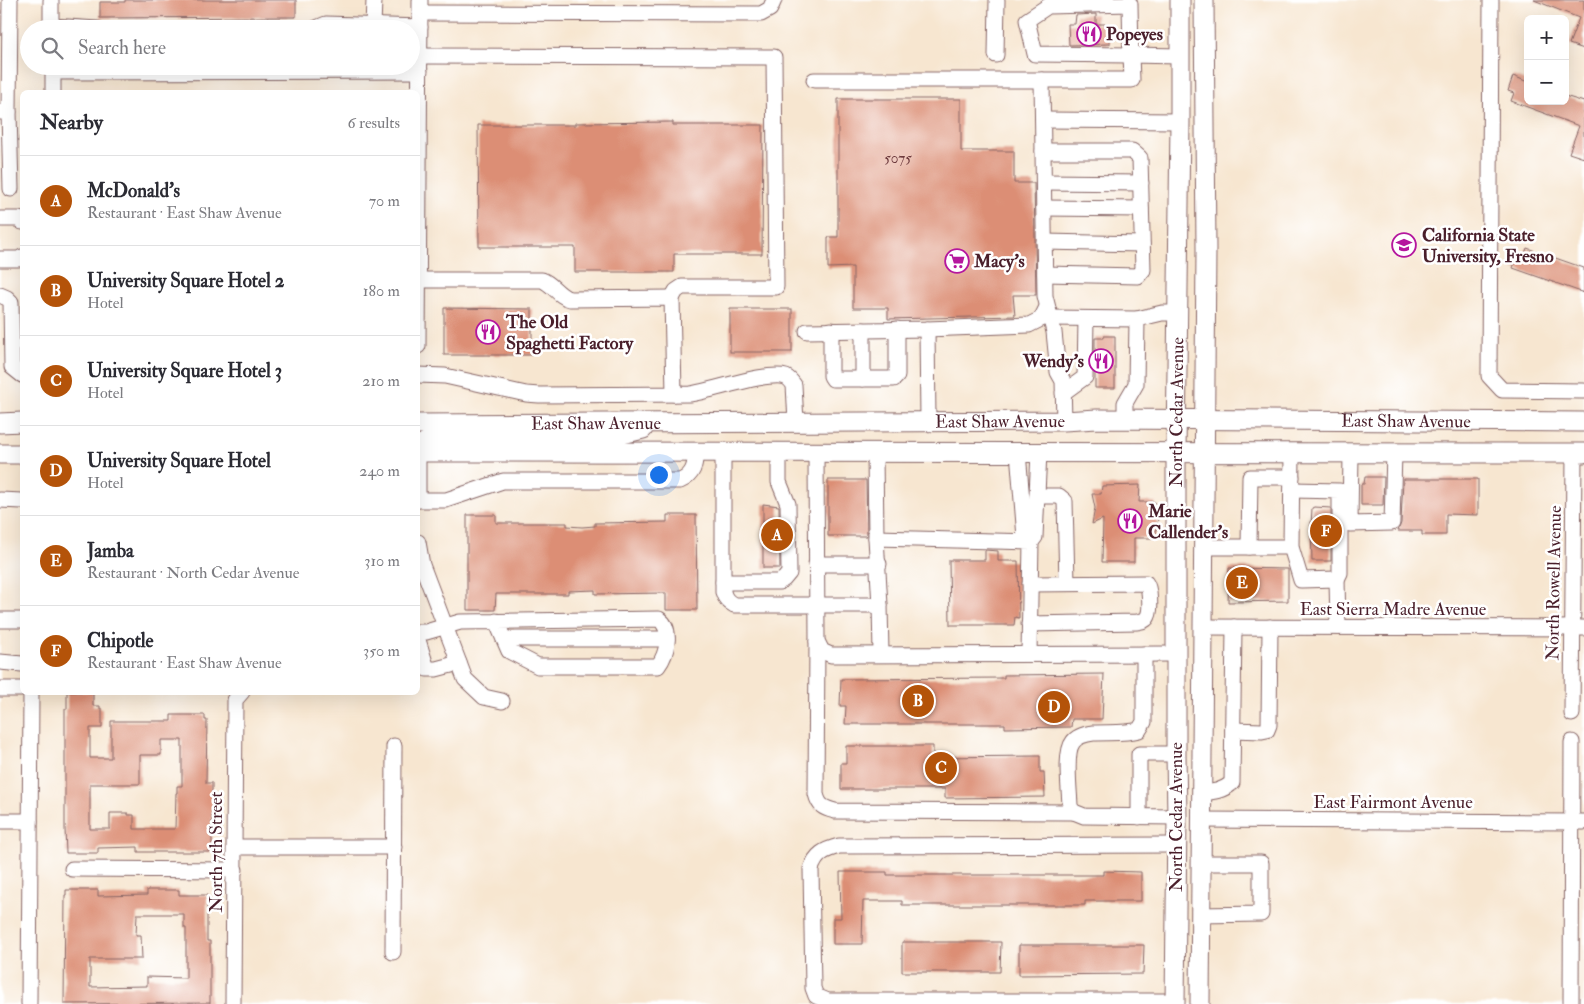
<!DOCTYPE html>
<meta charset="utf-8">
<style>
:root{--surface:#fff;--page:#f7f7f7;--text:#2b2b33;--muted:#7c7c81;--line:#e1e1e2;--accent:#b45309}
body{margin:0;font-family:"IM FELL Double Pica",serif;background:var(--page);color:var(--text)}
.controls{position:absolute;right:15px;top:15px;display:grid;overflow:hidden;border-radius:8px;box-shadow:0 5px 20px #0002}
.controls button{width:45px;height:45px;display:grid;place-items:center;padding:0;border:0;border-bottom:1px solid var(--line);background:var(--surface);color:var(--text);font:25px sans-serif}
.you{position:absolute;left:658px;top:474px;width:18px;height:18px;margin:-12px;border:4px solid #fff;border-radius:50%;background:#1a73e8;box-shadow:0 0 0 8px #1a73e833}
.badge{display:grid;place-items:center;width:32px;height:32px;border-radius:50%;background:var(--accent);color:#fff;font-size:16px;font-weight:700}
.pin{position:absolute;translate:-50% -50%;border:2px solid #fff;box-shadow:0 1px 5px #0006}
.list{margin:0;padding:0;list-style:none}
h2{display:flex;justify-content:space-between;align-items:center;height:65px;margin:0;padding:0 20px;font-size:21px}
h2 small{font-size:16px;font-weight:400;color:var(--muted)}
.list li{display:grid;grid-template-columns:32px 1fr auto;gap:15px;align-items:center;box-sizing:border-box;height:90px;padding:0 20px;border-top:1px solid var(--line)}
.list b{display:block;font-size:19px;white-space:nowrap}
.list p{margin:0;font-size:16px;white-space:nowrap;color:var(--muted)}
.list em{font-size:16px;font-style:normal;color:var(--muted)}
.icon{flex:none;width:28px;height:28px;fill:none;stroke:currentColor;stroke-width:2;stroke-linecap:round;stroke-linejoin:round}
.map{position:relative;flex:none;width:1584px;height:1004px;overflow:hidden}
.search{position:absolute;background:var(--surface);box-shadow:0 5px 20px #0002;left:20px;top:20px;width:400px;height:55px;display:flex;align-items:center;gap:12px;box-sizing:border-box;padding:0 18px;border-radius:28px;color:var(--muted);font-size:19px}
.panel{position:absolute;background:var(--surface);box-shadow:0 5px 20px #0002;left:20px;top:90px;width:400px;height:605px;border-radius:8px}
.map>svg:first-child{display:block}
</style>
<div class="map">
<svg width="1584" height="1004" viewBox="0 0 1584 1004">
<rect width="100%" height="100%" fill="#fff"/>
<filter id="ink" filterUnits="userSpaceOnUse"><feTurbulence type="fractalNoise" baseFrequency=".02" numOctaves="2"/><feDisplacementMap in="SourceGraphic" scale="10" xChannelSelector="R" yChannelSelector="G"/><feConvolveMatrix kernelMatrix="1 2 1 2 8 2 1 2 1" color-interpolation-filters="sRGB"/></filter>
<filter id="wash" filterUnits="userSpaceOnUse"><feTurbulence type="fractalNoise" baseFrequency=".0096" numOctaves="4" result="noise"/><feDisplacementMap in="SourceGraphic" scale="20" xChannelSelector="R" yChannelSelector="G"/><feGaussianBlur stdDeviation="1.12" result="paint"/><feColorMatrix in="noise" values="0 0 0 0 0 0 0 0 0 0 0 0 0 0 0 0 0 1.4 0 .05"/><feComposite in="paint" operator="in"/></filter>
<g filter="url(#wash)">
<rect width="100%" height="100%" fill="#f7e6d0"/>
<g id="blocks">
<g fill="#dc8e75" fill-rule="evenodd">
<polygon points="125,0 296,0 296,17 100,18 100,2 125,2"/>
<polygon points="1534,0 1584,0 1584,49 1569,44 1579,18"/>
<polygon points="1096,14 1096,24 1110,24 1110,44 1069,45 1068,24 1075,24 1076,15"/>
<polygon points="1513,76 1528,82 1528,101 1565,101 1565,96 1584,102 1584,158 1569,153 1579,126 1511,101 1514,93 1508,91"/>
<polygon points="838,99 961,99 961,151 1014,151 1014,183 1034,183 1036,295 1013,295 1015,316 888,319 888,308 853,308 853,267 828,268 828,237 838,237"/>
<polygon points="673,122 673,125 763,125 762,254 674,254 674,272 575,272 575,247 479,247 478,125 575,125 575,123"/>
<polygon points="1527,248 1584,268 1584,293 1513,268 1518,254 1524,256"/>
<polygon points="444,308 532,309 532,355 444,355"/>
<rect x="730" y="309" width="62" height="43"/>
<polygon points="1104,336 1115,336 1115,388 1095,388 1095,338 1104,338"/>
<polygon points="1365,477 1384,477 1383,505 1361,505 1361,484 1364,484"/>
<polygon points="1403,479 1478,479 1478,515 1446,514 1446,535 1422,535 1422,531 1398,531 1401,523"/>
<polygon points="828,480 866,480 867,536 828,536"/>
<polygon points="1140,485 1139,502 1155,502 1158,518 1155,538 1134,538 1134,562 1102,562 1103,519 1092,524 1095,508 1092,494 1101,494 1102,486"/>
<polygon points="763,504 779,506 780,568 763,568"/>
<polygon points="1314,507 1331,508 1331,561 1312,561 1311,526 1312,508"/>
<polygon points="467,515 496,515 496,523 567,523 567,526 582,527 595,526 595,523 667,522 667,515 696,515 697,610 666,610 666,593 595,594 595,590 568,591 568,594 496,594 495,610 467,610"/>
<polygon points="985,550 998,551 998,561 1018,561 1019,618 1015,617 1014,625 950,625 949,560 985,560"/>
<polygon points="1229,568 1288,569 1288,601 1228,602"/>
<polygon points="1104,674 1102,719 1072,719 1071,727 1005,728 1005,724 845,724 846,706 840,706 841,679 1004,678 1004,675"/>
<path d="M67 692H93V706H100V709H102V728H90V758H111V721H171V715H205V720H207L206 783H212V847H211V852H138V847L98 848V853H66L65 829V709H67ZM161 740H182V786H177V793H176L175 829H134V815H128V813H110V829H90V784H140V755H161Z"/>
<polygon points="846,746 933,746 933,757 1040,756 1040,772 1044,772 1045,797 945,798 945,789 841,789 841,763 846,763"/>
<polygon points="1103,871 1141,872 1141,901 1085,901 1085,905 902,905 902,901 863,901 862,944 833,944 833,918 841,918 840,872 887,872 887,875 1103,875"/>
<path d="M66 890H98V896L147 895V890H179V895H207V941H210V1003L64 1004 65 895H66ZM137 914H184V928H186V978L147 977V986L90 987V959H142L141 935H136Z"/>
<polygon points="902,942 1001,942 1000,972 902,972"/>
<polygon points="1019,945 1144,945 1143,974 1019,975"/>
</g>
</g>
</g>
<g filter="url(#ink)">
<use href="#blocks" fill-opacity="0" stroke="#876565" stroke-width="1"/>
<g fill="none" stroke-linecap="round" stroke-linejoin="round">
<g stroke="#876565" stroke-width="17">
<g id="minor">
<polyline points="51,0 51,19 53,26 97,29"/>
<polyline points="1491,0 1489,376 1502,390 1584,391"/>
<polygon points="1130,4 1131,55 1035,54 1027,20 1048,6"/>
<polyline points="420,13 761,14 770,9 774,0"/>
<polyline points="373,26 374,0"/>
<polyline points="314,29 326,24 420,27"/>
<polyline points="996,55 997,0"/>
<polyline points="420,56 774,57 776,287 682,287 676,291 672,298"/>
<polyline points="814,80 1132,80 1131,55 1179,56"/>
<polyline points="1042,80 1045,296 1054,332 1058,372 1063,381 1064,421"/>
<polyline points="53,92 53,72 420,71"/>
<polyline points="0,112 9,112 10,0"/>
<polyline points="9,112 11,189"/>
<polyline points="1043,120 1180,121"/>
<polyline points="1043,151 1132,151 1140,158 1143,270 1138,276 1045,274"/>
<polyline points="1044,182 1141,183"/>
<polyline points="1044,208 1141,209"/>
<polyline points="0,219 19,219 22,222"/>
<polyline points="1044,242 1142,244"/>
<polyline points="0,259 19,259 22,257"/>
<path d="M418 280H542C553 284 559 297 570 299L672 298 674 394"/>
<polyline points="0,295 7,298 11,302 12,367 22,375"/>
<polyline points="1051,318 1137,319"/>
<polyline points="927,329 928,421"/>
<polyline points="831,330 831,376 833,379 863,379"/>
<polyline points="863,330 863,379 894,379 897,376 897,329"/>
<polyline points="807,331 927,329 1029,325 1041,319 1047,307"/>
<polyline points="418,346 420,0"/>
<path d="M418 375 445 376 526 394 539 395 690 394C713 391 767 371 786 377 790 379 792 382 794 385L796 422"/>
<polyline points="1063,393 1085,377 1086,319"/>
<polyline points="1125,419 1125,403 1136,384 1137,319 1162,313 1177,313"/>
<path d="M723 451V592C725 599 728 602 734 605H880"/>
<polyline points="816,452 817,641 822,651 831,655 1176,654"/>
<polyline points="1018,452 1025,537 1031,542 1035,537 1039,452"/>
<polyline points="875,453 876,538 880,605 881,654"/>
<polyline points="1351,453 1350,524 1392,523 1394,453"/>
<polyline points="1292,490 1340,491 1340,573 1337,579"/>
<polyline points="1037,496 1059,496 1065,501 1067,583"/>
<polyline points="0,500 22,501"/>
<path d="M418 500H446L503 481H680C694 475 695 465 696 451"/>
<polyline points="418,500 418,452"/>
<polyline points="876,538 1031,542 1029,654"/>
<polyline points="418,542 422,565 465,679 484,697 502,701"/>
<polyline points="1203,547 1291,547 1301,580 1337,579 1338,627"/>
<polyline points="1249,547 1250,477 1292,477"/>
<polyline points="1291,547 1292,453"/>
<polyline points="816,564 879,564"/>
<polyline points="723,582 779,582 784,579 789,573 788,504 779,482 779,452"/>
<polyline points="0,620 22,620"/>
<path d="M1029 624 1137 622C1142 621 1146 621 1148 616 1151 610 1150 588 1146 583L1030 584"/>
<polyline points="1203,627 1584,628"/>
<path d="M418 632H426L460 622 659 619C673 629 667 654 658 666H538L509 651 496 621"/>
<polyline points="504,639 667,639"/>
<polyline points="418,640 427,669 436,669 459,663"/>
<path d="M817 641 816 794C819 806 823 808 835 811L1074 812"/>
<path d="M1144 654V722L1139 730C1124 734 1109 732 1093 733 1086 734 1077 736 1073 742 1064 753 1070 793 1070 807L1074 812 1084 816 1177 817"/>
<polyline points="0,662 22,664"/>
<polyline points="0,689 22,689"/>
<polyline points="1572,714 1574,453"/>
<polyline points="1233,730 1262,731 1267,730 1269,725 1270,627"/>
<path d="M1201 793C1214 792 1222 791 1232 783L1234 627"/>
<polyline points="1139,817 1139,754 1176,754"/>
<polyline points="1201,820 1584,822"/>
<polyline points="0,821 30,821"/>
<polyline points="235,847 394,847"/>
<polyline points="72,869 235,870"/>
<polyline points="1200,915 1261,914 1261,863 1201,863"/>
<polyline points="393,952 394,746"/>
<path d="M1175 1001H828L816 996 813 988 811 869C816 854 824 850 839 846L1176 845"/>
<polyline points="29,1004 31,692"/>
<polyline points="233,1004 235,700 242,692"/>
<polyline points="1571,1004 1572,742"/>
</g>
</g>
<g stroke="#876565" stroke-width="21">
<g id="major">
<polyline points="0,423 22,422"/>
<path id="s1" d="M418 424 1064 421 1097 419 1584 422"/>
<polyline points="418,452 1584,453"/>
<polyline points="418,452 422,444 435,437 614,436 643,429"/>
<polyline points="0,454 22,454"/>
<path id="s2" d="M1175 1004 1177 817 1176 754V452L1180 121V0"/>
<polyline points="1200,1004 1206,250 1204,0"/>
</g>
</g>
<use href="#minor" stroke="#fff" stroke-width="15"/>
<use href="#major" stroke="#fff" stroke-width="19"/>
</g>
</g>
<defs>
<g id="restaurant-ring" transform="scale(1.25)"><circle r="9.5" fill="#fff" stroke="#b5179e" stroke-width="1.5"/><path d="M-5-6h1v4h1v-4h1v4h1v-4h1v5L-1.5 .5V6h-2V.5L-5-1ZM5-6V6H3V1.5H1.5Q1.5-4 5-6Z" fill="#b5179e"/></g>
<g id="university-ring" transform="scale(1.25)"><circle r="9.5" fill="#fff" stroke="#b5179e" stroke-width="1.5"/><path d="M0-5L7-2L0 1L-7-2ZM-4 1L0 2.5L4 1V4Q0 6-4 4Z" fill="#b5179e"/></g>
<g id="supermarket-ring" transform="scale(1.25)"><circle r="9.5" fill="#fff" stroke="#b5179e" stroke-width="1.5"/><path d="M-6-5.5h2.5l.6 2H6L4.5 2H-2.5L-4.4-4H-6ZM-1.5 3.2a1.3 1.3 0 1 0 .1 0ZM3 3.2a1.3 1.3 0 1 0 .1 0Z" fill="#b5179e"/></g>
</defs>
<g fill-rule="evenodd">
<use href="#restaurant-ring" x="1089" y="34"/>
<use href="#university-ring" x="1404" y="245"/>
<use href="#supermarket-ring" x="957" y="261"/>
<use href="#restaurant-ring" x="488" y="332"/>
<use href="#restaurant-ring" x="1101" y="361"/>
<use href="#restaurant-ring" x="1130" y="521"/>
</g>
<g text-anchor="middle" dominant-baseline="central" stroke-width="5" stroke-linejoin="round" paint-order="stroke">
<g font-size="15" fill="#6e3b3e">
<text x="898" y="158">5075</text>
</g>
<g font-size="18" font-weight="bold" fill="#4a1f2b" stroke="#fff" text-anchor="start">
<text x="1106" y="34">Popeyes</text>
<text x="1422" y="235">California State<tspan x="1422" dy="21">University, Fresno</tspan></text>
<text x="974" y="261">Macy's</text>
<text x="506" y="322">The Old<tspan x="506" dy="21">Spaghetti Factory</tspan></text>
<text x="1084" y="361" text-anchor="end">Wendy's</text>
<text x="1148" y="511">Marie<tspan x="1148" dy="21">Callender's</tspan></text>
</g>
<g font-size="18" fill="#4a1f2b" stroke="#fff">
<text stroke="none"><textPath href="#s2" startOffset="592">North Cedar Avenue</textPath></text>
<text stroke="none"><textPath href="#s1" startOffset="582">East Shaw Avenue</textPath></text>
<text stroke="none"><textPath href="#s1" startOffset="988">East Shaw Avenue</textPath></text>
<text stroke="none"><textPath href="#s1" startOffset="178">East Shaw Avenue</textPath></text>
<text transform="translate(1554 583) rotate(-89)">North Rowell Avenue</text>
<text x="1393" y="609">East Sierra Madre Avenue</text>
<text x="1393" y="802">East Fairmont Avenue</text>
<text transform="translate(1176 817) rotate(-90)">North Cedar Avenue</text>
<text transform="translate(216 852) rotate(-90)">North 7th Street</text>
</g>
</g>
</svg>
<div class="controls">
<button>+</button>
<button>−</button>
</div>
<div class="you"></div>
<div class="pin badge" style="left:777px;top:535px">A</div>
<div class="pin badge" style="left:918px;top:701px">B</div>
<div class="pin badge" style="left:941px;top:768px">C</div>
<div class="pin badge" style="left:1054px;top:707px">D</div>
<div class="pin badge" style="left:1242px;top:583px">E</div>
<div class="pin badge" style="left:1326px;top:531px">F</div>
<div class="search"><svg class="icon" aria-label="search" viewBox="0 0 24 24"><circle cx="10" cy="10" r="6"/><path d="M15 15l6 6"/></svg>Search here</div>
<section class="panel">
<h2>Nearby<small>6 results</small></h2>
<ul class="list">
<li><span class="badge">A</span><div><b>McDonald's</b><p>Restaurant · East Shaw Avenue</p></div><em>70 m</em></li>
<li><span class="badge">B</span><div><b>University Square Hotel 2</b><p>Hotel</p></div><em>180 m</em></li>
<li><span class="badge">C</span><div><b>University Square Hotel 3</b><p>Hotel</p></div><em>210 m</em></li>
<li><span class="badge">D</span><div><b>University Square Hotel</b><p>Hotel</p></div><em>240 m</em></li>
<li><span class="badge">E</span><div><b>Jamba</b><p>Restaurant · North Cedar Avenue</p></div><em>310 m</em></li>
<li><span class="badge">F</span><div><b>Chipotle</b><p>Restaurant · East Shaw Avenue</p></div><em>350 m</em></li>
</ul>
</section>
</div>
